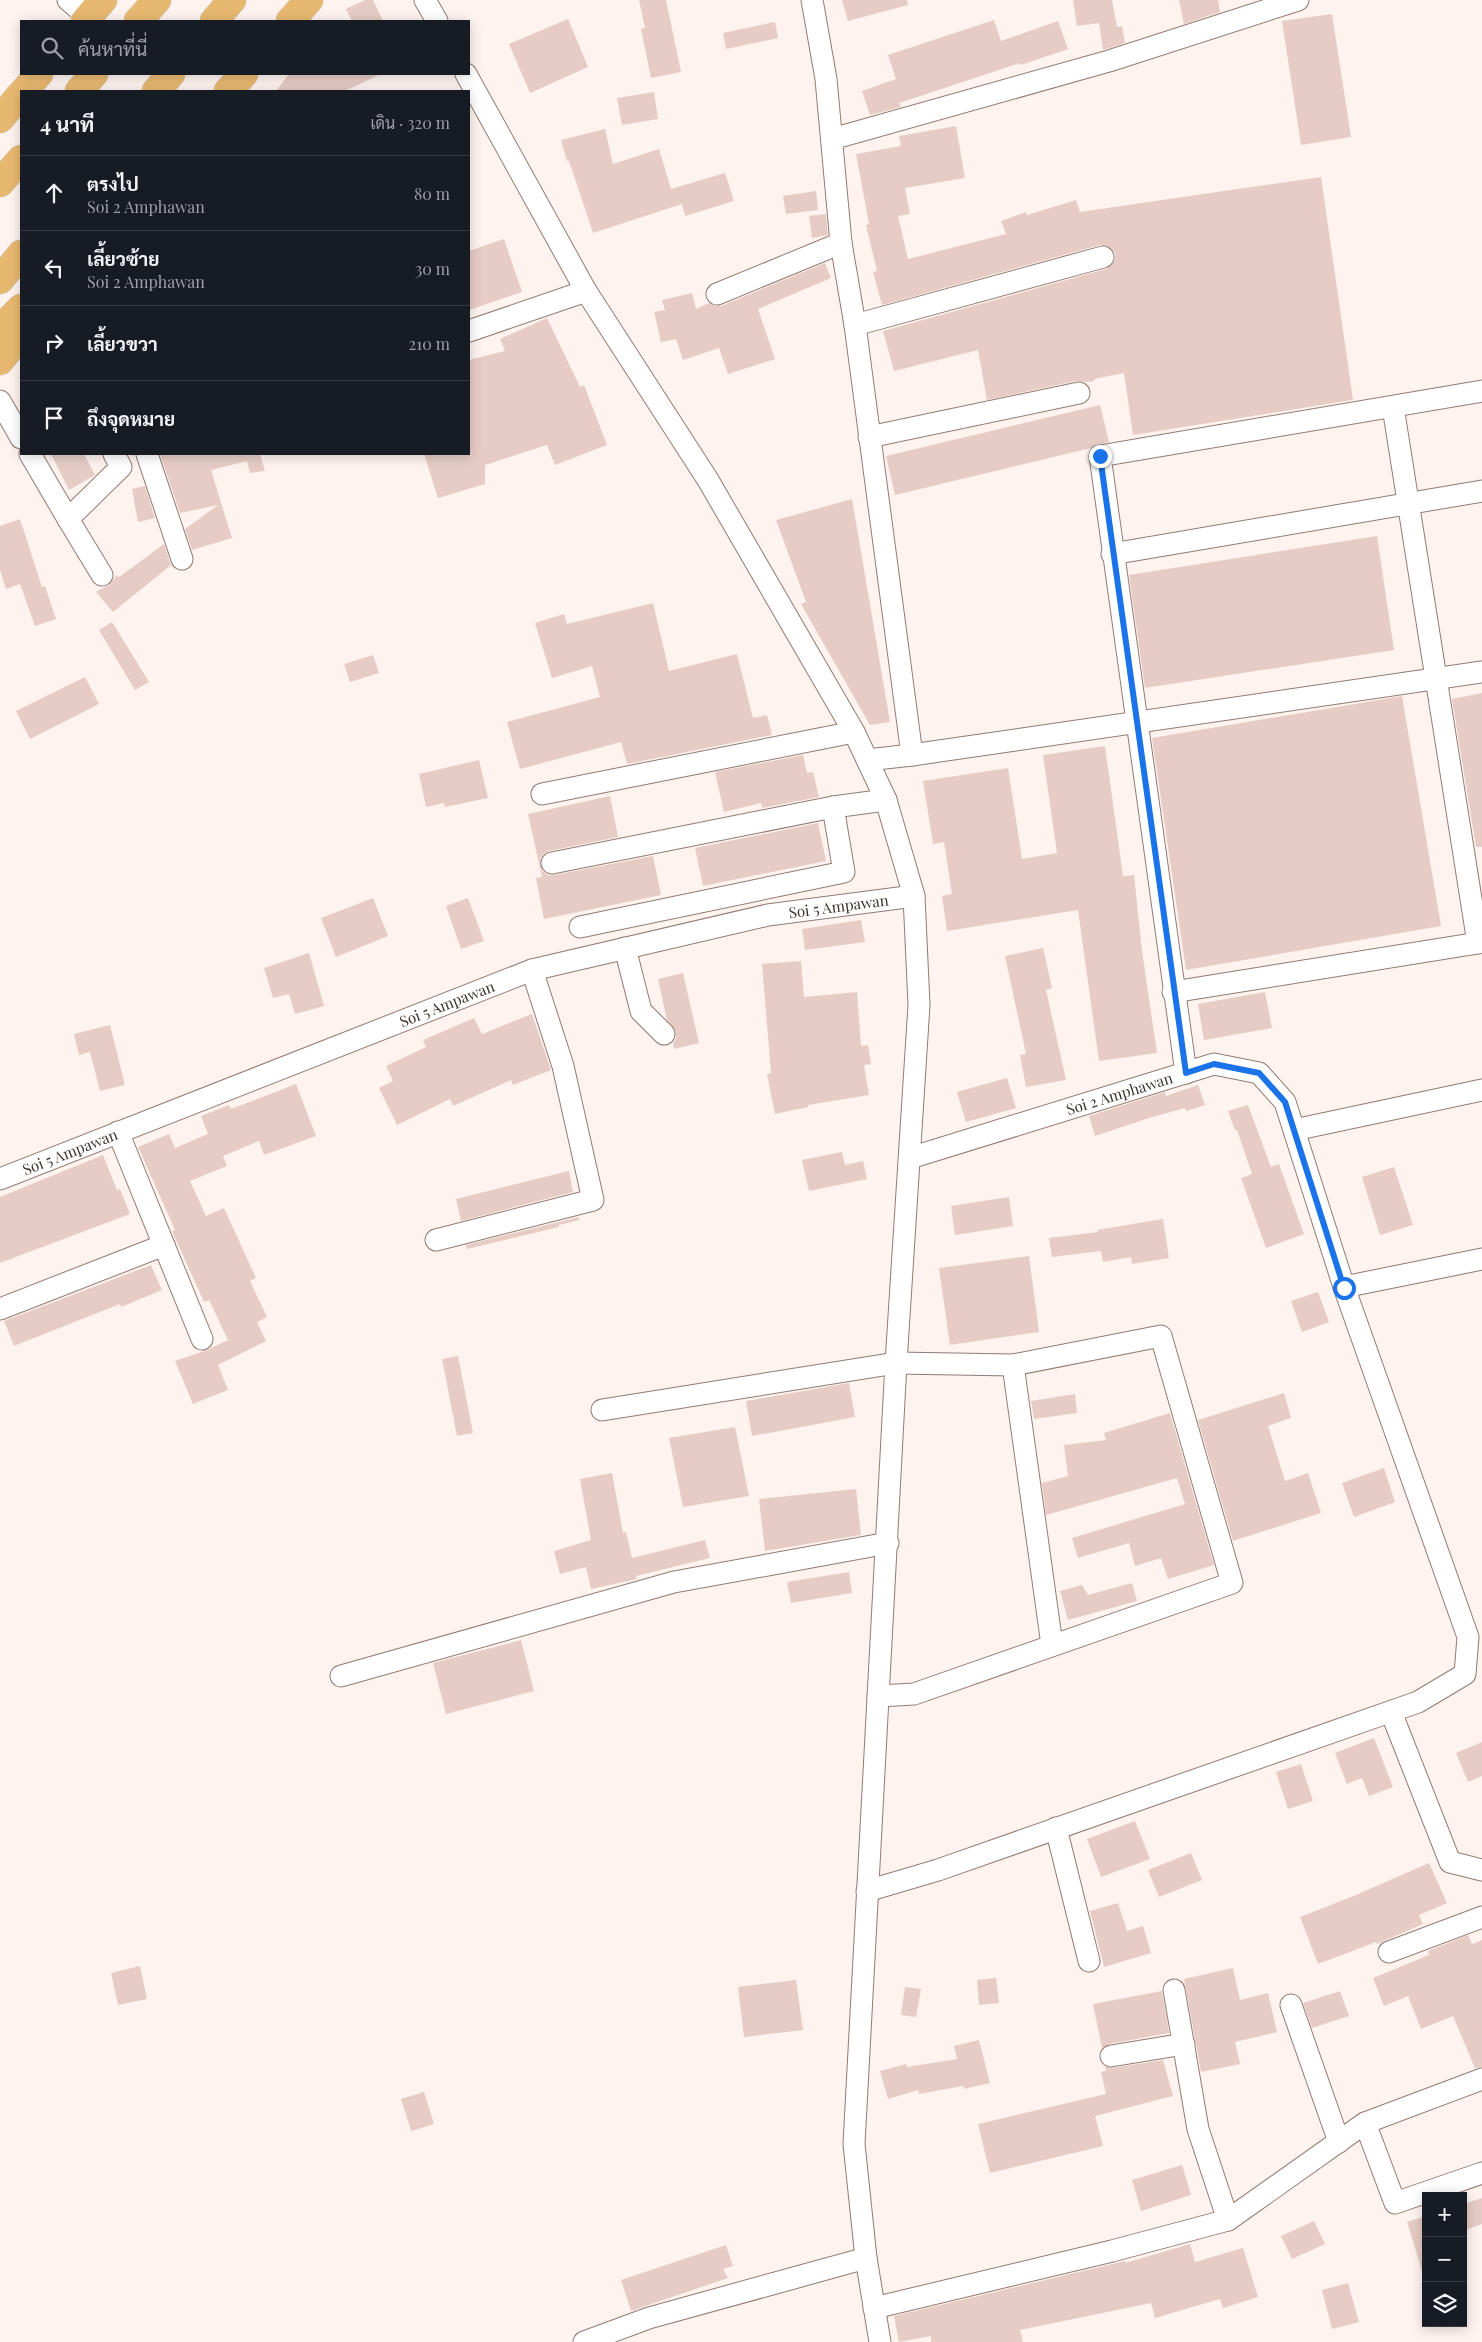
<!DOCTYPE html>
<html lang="th">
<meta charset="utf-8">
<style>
:root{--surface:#171b24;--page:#20242c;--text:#f1f3f6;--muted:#9ea1a6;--line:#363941}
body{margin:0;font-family:"Playfair Display",Sarabun,serif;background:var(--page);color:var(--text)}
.controls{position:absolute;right:15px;bottom:15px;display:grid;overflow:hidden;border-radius:0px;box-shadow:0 2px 12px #0003}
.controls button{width:45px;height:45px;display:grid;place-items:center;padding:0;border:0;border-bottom:1px solid var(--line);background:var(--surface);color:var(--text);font:25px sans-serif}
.stop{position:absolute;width:15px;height:15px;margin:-11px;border:4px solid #1a73e8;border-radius:50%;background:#fff}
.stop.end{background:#1a73e8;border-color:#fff;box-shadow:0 1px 5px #0008}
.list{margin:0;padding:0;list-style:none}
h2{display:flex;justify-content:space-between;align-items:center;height:65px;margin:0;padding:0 20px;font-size:21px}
h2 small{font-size:16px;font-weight:400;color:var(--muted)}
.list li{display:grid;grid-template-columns:32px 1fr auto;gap:15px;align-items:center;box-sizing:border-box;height:75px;padding:0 20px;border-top:1px solid var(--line)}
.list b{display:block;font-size:19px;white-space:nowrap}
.list p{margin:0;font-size:16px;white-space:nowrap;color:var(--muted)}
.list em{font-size:16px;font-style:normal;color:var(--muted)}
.icon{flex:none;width:28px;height:28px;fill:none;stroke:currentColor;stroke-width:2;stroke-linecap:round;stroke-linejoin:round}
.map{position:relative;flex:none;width:1482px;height:2342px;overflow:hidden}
.search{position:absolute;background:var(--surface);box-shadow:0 2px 12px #0003;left:20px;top:20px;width:450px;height:55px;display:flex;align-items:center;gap:12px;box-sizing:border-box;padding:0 18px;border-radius:0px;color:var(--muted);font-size:19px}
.panel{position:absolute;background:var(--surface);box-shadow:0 2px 12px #0003;left:20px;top:90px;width:450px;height:365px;border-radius:0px}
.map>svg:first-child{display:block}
</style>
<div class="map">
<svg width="1482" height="2342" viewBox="0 0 1482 2342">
<rect width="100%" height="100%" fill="#fef3ef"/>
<g fill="#e6ccc5">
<polygon points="365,0 373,0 383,21 352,21 346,9"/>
<polygon points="639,0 666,0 681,72 651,78 641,29 645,28"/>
<polygon points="842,0 907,0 908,5 848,21"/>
<polygon points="1073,0 1112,0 1117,27 1122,26 1125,43 1103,50 1099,23 1077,26"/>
<polygon points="1179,0 1218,0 1220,12 1184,24"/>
<polygon points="1332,14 1351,137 1301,145 1282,21"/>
<polygon points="568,19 588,67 530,93 509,44"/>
<polygon points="994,20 1001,41 1058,21 1068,49 1021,65 1020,63 899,103 901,107 870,115 862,91 896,79 888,55"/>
<polygon points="775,22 778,38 726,49 723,33"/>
<polygon points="289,74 381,74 345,91 276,91"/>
<polygon points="654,92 658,119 622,125 617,98"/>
<polygon points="956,126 965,178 905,188 910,214 898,216 908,259 1006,234 1001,221 1026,212 1027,215 1076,200 1080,212 1321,177 1353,400 1133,435 1124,373 1094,379 1094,381 1085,382 1076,381 987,400 978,350 894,371 883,331 1106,269 1112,265 1115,260 1115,253 1111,248 1100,245 882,305 873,272 877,271 866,225 869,224 856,154 901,146 899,136"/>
<polygon points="605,129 613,164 659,149 671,189 725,173 734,201 685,216 682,204 593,233 569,161 567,161 561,140"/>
<polygon points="816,191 818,210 786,214 783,196"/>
<polygon points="826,214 828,235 812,238 809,216"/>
<polygon points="504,239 522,292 469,310 469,251"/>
<polygon points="825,263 831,278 758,309 775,359 728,374 719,348 683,360 676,339 661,342 654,312 665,310 662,300 692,293 696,309 709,303 715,306 721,306"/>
<polygon points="547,318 580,387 584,385 607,445 555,465 547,445 485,465 485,484 438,498 424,454 469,454 469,360 505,351 500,339"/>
<polygon points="1100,405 1109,442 1097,444 1091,448 895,495 886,456"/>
<polygon points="51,454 84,454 95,475 69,490"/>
<polygon points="160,454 260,454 265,471 250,473 247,461 211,470 232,538 192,550 185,529 218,505 180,513"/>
<polygon points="145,486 155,518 138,522 132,489"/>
<polygon points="852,499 890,722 870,725 801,604 806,602 776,520"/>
<polygon points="20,519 42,587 45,586 56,619 35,626 20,584 6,589 0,570 0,526"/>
<polygon points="1377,536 1394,650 1145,688 1129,575"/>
<polygon points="164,544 171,565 113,612 96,592 109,585 117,575 119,577"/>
<polygon points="653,603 669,671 737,654 753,718 767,715 772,735 627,764 621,742 520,769 507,722 600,697 592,666 552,678 535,623 564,614 567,624"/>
<polygon points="112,622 149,682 135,690 99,630"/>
<polygon points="373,655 379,673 350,682 344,664"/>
<polygon points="85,677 99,704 30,739 16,711"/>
<polygon points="1482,693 1482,847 1476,847 1452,699"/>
<polygon points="1402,696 1441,926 1186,970 1152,738"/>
<polygon points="1105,746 1123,876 1134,875 1142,951 1157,1053 1099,1061 1078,910 947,931 942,896 952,894 944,842 933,844 923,781 1008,768 1022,859 1057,853 1043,755"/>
<polygon points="803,755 807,773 813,772 819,797 762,808 761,803 724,812 715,772"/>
<polygon points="479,760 488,798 445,807 444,803 426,807 419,774"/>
<polygon points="610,796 618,837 549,851 543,854 540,859 542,871 548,875 554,875 653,856 661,895 544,919 536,878 542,877 528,814"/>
<polygon points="818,823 826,861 703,886 695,848"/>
<polygon points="373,898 388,936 336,957 321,918"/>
<polygon points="468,898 484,941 461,949 446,906"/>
<polygon points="861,920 865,942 805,950 802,929"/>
<polygon points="1043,948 1052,988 1046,990 1066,1080 1026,1087 1020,1055 1026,1054 1005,956"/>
<polygon points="309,953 324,1006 295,1014 289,994 273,998 264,968"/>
<polygon points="801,961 804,997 857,992 861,1046 868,1045 871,1064 864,1065 869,1095 808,1105 808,1107 775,1114 767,1074 771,1073 762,964"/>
<polygon points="683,973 699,1043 674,1049 673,1043 676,1038 676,1031 667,1020 658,979"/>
<polygon points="1265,992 1272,1028 1204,1040 1198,1004"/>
<polygon points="532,1014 551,1070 513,1085 511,1080 453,1106 450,1099 397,1125 379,1088 393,1081 386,1066 426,1047 423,1040 474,1018 482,1034"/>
<polygon points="110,1025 125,1085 100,1091 90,1052 79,1055 74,1034"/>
<polygon points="1007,1078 1016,1108 966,1122 957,1092"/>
<polygon points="296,1084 316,1136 264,1155 259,1141 223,1156 227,1166 190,1181 206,1216 224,1208 256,1278 250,1281 267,1317 257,1322 266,1341 218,1365 228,1390 193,1404 175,1361 207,1350 228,1340 209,1300 204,1302 172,1231 175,1230 138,1147 169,1134 175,1148 208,1134 201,1116 229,1105 231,1109"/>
<polygon points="1198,1085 1205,1105 1186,1111 1185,1108 1152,1117 1095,1136 1089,1116 1165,1092 1166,1096"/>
<polygon points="1248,1105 1271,1167 1279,1164 1304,1234 1266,1248 1241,1178 1252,1174 1237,1130 1235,1130 1228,1111"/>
<polygon points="842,1152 845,1165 863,1161 867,1179 809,1191 802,1160"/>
<polygon points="103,1155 117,1190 120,1189 130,1214 0,1263 0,1197"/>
<polygon points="1394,1167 1413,1225 1380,1235 1362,1177"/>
<polygon points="569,1171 573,1192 461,1221 456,1199"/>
<polygon points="1009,1197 1013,1226 955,1235 951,1206"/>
<polygon points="579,1217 579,1220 559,1225 559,1227 467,1249 466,1245"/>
<polygon points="1163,1219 1169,1258 1132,1264 1131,1257 1103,1262 1101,1251 1052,1257 1049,1238 1098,1232 1097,1230"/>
<polygon points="1029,1256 1039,1332 950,1345 939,1268"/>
<polygon points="151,1265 162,1290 121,1307 120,1304 14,1346 4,1321"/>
<polygon points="1318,1292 1329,1322 1302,1332 1291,1301"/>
<polygon points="458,1356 473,1433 457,1436 442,1359"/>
<polygon points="849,1383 855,1417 752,1436 746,1401"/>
<polygon points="1284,1393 1291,1418 1268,1426 1285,1481 1308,1473 1321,1513 1233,1541 1198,1420"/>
<polygon points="1075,1394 1077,1413 1034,1419 1031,1401"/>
<polygon points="1170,1413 1214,1565 1168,1579 1161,1558 1135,1566 1129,1543 1078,1558 1072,1538 1185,1504 1177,1478 1046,1515 1042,1483 1068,1476 1064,1445 1106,1440 1104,1433"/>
<polygon points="735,1427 749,1496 683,1507 669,1438"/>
<polygon points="1384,1468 1395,1502 1354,1517 1342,1483"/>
<polygon points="612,1473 623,1533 626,1532 632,1558 705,1540 710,1558 636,1576 637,1579 591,1589 586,1567 560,1574 554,1551 591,1540 580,1479"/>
<polygon points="856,1489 861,1535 765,1551 759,1499"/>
<polygon points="849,1572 852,1593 791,1603 787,1582"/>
<polygon points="1132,1583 1137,1601 1068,1620 1060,1591 1082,1585 1088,1595"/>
<polygon points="521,1640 534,1691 446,1714 433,1663"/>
<polygon points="1374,1738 1393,1787 1369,1796 1362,1778 1347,1784 1335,1753"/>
<polygon points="1482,1742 1482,1776 1468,1782 1456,1753"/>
<polygon points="1301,1764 1313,1801 1288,1809 1276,1772"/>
<polygon points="1135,1821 1150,1859 1101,1877 1087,1839"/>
<polygon points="1191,1853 1202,1880 1159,1897 1148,1870"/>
<polygon points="1429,1863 1447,1903 1419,1915 1423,1924 1377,1944 1376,1942 1318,1964 1300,1917 1356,1895"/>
<polygon points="1118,1903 1127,1931 1143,1926 1151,1953 1104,1967 1090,1911"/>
<polygon points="1468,1935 1472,1944 1482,1940 1482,2067 1475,2068 1453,2016 1421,2029 1408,1996 1384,2006 1373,1978 1429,1955 1428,1951"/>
<polygon points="140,1966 147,1999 118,2005 111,1973"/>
<polygon points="1233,1968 1240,2000 1268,1993 1277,2032 1235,2042 1240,2064 1201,2072 1184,1979"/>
<polygon points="996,1978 999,2003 979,2005 977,1980"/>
<polygon points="796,1980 803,2030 744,2037 738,1987"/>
<polygon points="905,1987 921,1989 916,2017 901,2015"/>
<polygon points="1162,1991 1169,2033 1109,2044 1102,2048 1093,2004"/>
<polygon points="1340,1991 1349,2016 1312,2028 1303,2003"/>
<polygon points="979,2040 990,2083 964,2089 963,2086 919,2094 918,2090 888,2099 880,2071 906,2064 907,2067 957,2059 954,2046"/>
<polygon points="1163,2060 1173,2096 1095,2116 1103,2146 990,2173 978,2124 1106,2094 1101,2072 1106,2071 1105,2067 1113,2068"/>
<polygon points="424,2092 434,2124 411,2131 401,2099"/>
<polygon points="1182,2165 1191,2195 1141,2211 1132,2180"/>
<polygon points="1482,2198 1482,2224 1463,2231 1463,2204"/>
<polygon points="1426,2216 1426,2271 1422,2271 1407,2222"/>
<polygon points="1314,2221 1325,2244 1292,2259 1281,2236"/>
<polygon points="1190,2244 1195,2262 1243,2248 1258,2297 1223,2308 1220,2299 1155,2318 1151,2303 1020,2330 1023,2342 931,2342 931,2336 899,2342 894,2316 1125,2261 1125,2263"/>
<polygon points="726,2245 733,2266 723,2269 728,2278 631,2311 621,2280"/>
<polygon points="1348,2283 1359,2322 1332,2329 1322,2290"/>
</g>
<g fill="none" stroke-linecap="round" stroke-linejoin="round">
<g stroke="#927b73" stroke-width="23">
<g id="minor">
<polyline points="68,0 88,17"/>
<polyline points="425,0 437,21"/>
<polyline points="812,0 826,79 841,243 855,325 912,755"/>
<polyline points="466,74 586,291 708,480 854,732 886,800 914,896 919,1005 896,1363 854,2144 866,2258 880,2342"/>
<polyline points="832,139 1109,61 1298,0"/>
<polyline points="717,294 841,243"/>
<polyline points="855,325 1103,257"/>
<polyline points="469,331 586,291"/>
<polyline points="0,401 21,438"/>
<polyline points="1393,407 1478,943 1482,942"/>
<polyline points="869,437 1079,393"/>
<polyline points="30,454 68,519 121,467 114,454"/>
<polyline points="147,454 182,559"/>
<polyline points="68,519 102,575"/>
<polyline points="1112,554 1482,491"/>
<polyline points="867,760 912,755 1482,672"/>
<polyline points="542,794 854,732"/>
<polyline points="552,863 833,807 886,800"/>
<polyline points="580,927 844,872 833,807"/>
<polyline points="625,948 641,1011 664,1034"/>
<polyline points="1173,992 1478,943"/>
<polyline points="1186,1073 1100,456 1482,391"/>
<polyline points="1294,1130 1482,1090"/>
<polyline points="118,1132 202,1339"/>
<path id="s1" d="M910 1158 1214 1064 1259 1073 1285 1102 1344 1287 1482 1259"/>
<path id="s2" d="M0 1179 532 970 768 915 914 896"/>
<polyline points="436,1240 593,1200 563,1066 532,970"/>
<polyline points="0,1309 164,1245"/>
<polyline points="1013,1365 1052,1645"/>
<polyline points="602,1410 896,1363 1013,1365 1161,1336 1232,1583 914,1694 878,1696"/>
<polyline points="341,1676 674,1582 888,1543"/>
<polyline points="1391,1712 1450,1862 1482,1870"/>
<polyline points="1056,1828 1089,1961"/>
<polyline points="867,1891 938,1870 1418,1702 1465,1674 1468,1637 1344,1287"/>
<polyline points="1389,1952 1482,1917"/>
<polyline points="1174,1990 1198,2129 1228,2220"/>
<polyline points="1291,2005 1339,2142"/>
<polyline points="1111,2056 1184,2044"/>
<polyline points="1365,2123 1395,2203 1482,2173"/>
<polyline points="874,2308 1112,2251 1228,2220 1365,2123 1482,2079"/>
<polyline points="584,2342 649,2318 866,2258"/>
</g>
</g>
<g stroke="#d4d2d1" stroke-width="29">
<g id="major">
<polyline points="85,21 103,0"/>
<polyline points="138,21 157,0"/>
<polyline points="214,21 232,0"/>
<polyline points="290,21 309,0"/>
<polyline points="24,91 39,74"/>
<polyline points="79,91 94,74"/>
<polyline points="156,91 171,74"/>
<polyline points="228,91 244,74"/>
<polyline points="0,119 21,94"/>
<polyline points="0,183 21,159"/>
<polyline points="0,280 21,254"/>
<polyline points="0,329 21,308"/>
<polyline points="0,361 21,335"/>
</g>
</g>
<use href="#minor" stroke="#fff" stroke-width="21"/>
<use href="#major" stroke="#e7b870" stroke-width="28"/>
</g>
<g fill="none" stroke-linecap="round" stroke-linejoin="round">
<polyline stroke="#1a73e8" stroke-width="6" points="1100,456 1186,1073 1214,1064 1259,1073 1285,1102 1344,1288"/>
</g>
<g text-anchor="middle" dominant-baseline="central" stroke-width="5" stroke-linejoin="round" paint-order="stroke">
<g font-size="15" fill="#3b312d" stroke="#fff">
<text stroke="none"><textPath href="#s2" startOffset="885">Soi 5 Ampawan</textPath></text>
<text stroke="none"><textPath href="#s2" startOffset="480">Soi 5 Ampawan</textPath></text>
<text stroke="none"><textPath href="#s1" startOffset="219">Soi 2 Amphawan</textPath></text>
<text stroke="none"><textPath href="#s2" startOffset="75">Soi 5 Ampawan</textPath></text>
</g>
</g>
</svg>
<div class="controls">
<button>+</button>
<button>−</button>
<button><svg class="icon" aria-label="layers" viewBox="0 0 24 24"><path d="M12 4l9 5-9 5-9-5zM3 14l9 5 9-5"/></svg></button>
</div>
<div class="stop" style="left:1344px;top:1288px"></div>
<div class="stop end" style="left:1100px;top:456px"></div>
<div class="search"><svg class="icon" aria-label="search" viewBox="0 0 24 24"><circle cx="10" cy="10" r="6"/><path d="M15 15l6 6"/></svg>ค้นหาที่นี่</div>
<section class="panel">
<h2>4 นาที<small>เดิน · 320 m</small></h2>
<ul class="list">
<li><svg class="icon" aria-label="ahead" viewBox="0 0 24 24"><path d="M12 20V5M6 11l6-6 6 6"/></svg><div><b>ตรงไป</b><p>Soi 2 Amphawan</p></div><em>80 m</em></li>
<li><svg class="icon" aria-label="left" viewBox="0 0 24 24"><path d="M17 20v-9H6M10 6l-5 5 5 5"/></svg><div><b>เลี้ยวซ้าย</b><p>Soi 2 Amphawan</p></div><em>30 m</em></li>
<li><svg class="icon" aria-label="right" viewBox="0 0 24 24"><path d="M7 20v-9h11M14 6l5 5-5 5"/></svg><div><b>เลี้ยวขวา</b></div><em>210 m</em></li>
<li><svg class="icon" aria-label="arrive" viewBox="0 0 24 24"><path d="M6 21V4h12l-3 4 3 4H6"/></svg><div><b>ถึงจุดหมาย</b></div></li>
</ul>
</section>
</div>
